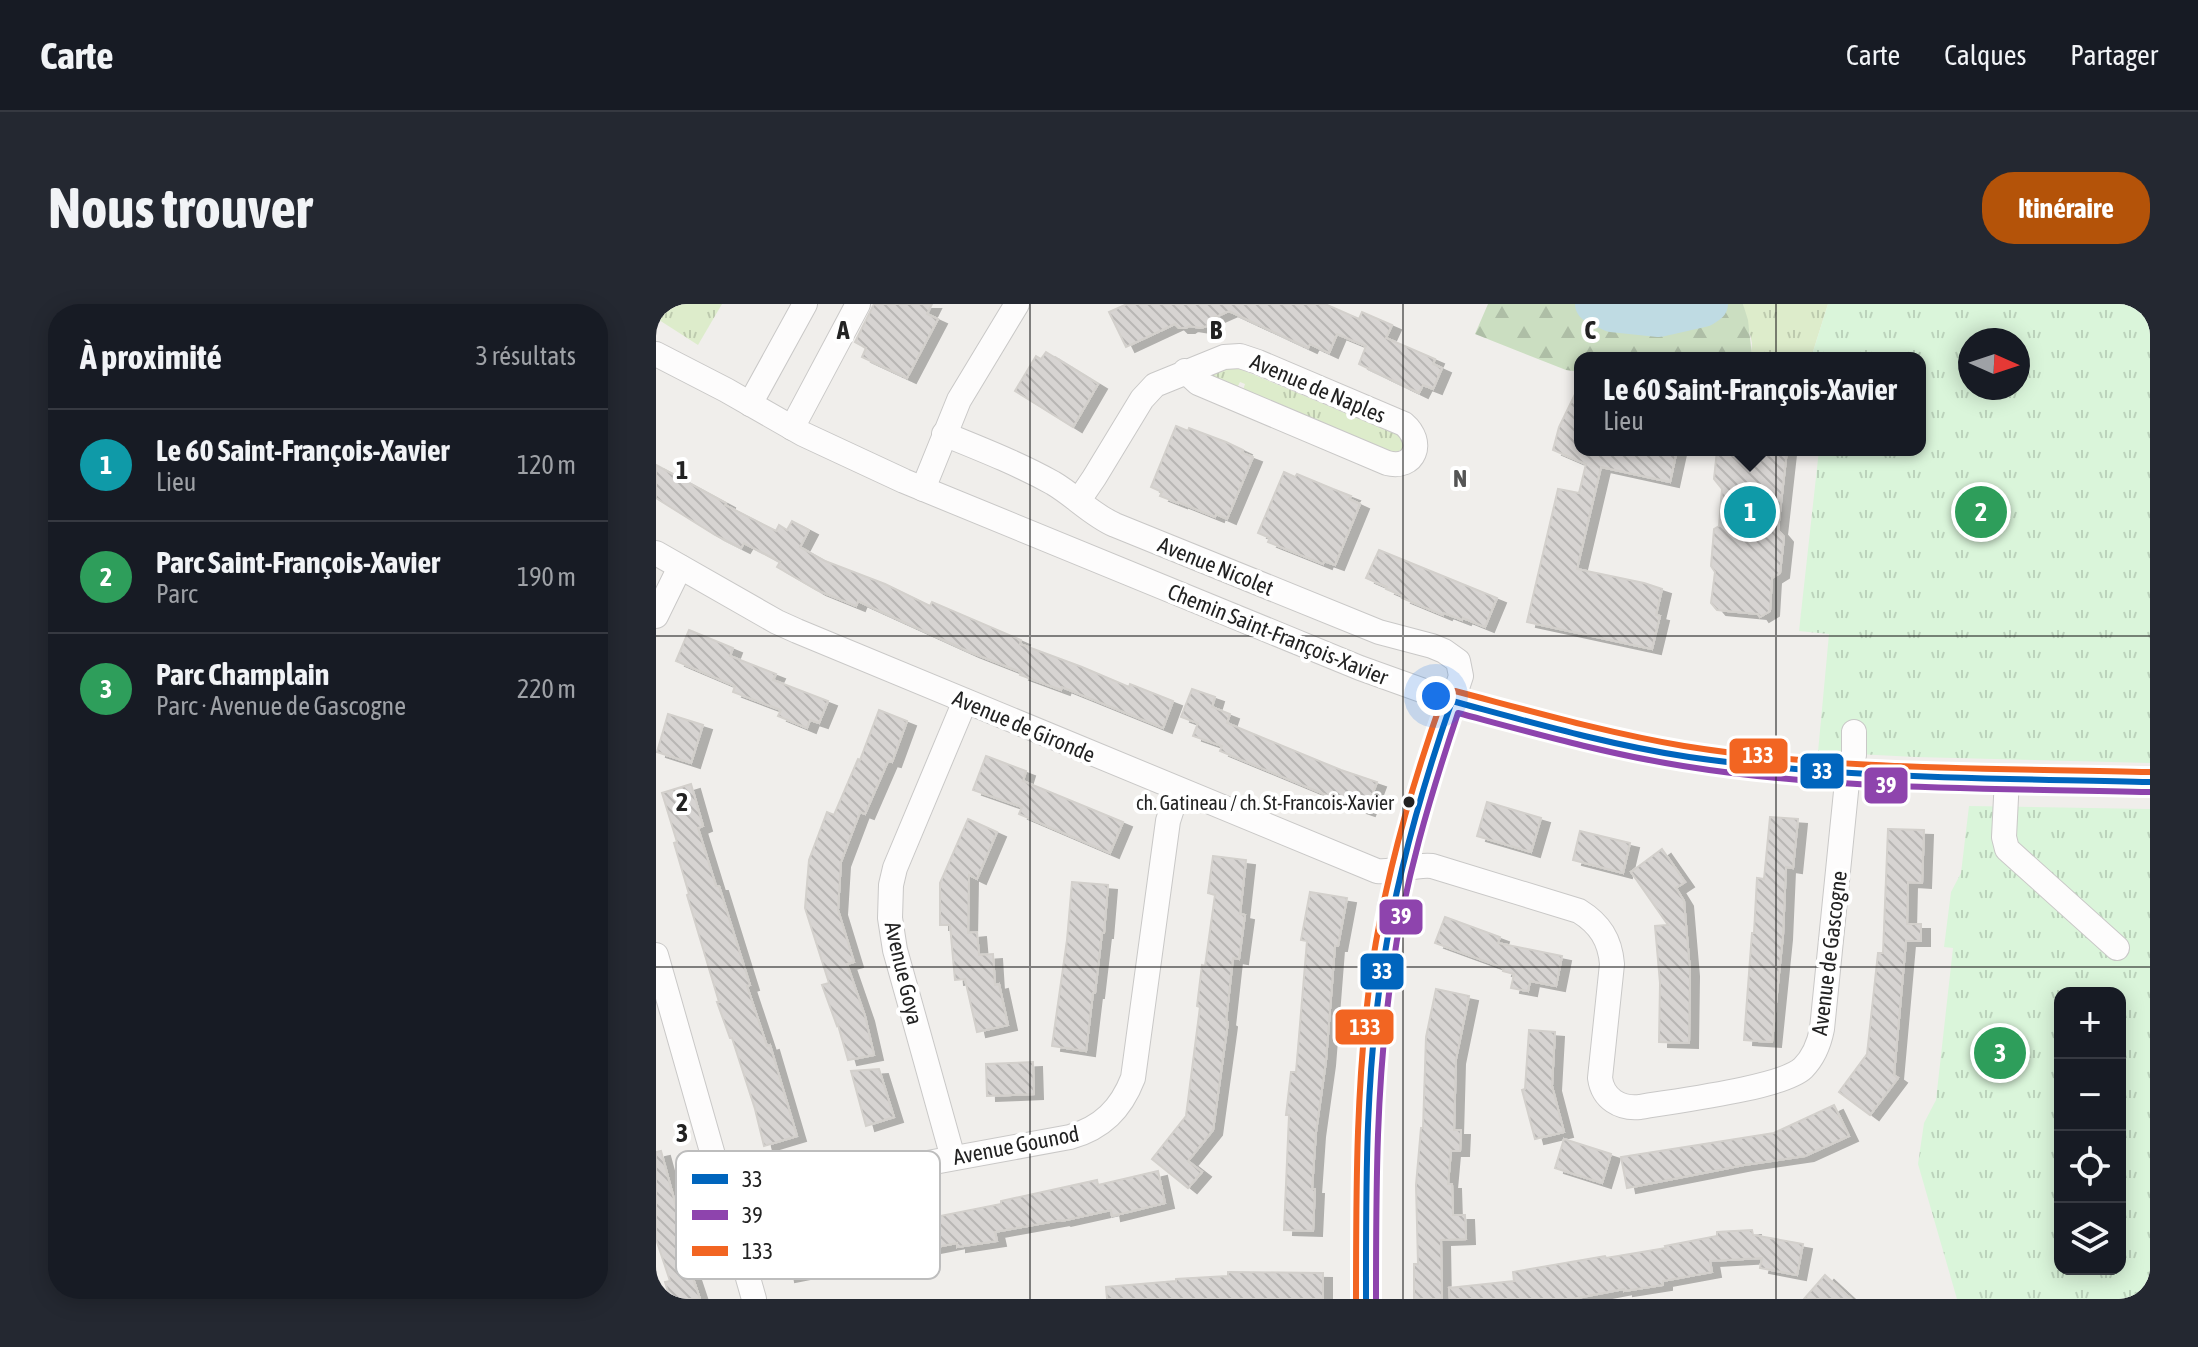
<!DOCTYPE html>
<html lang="fr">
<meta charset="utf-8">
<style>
:root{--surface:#171b24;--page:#242831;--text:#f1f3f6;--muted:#9ea1a6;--line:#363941;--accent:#b45309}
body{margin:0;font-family:"Asap Condensed",sans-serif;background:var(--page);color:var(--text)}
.controls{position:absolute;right:24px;bottom:24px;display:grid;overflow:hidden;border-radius:16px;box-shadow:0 4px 20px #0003}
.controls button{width:72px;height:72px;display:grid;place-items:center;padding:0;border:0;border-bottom:2px solid var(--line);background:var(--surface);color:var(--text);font:40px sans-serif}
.compass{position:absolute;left:1302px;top:24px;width:72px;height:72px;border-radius:50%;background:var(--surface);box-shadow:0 4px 20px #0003;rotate:93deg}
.you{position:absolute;left:780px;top:392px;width:28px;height:28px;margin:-20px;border:6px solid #fff;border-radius:50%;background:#1a73e8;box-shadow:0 0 0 12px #1a73e833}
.badge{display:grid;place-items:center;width:52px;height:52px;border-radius:50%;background:var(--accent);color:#fff;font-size:26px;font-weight:700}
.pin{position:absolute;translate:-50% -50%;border:4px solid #fff;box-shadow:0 2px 8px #0006}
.popup{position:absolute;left:918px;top:48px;width:352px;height:104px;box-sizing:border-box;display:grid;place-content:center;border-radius:16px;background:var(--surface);filter:drop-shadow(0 2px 6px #0005);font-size:26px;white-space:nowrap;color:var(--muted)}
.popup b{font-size:30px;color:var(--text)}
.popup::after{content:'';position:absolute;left:50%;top:100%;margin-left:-16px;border:16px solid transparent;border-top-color:var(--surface)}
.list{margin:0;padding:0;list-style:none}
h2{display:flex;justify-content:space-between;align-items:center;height:104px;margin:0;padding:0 32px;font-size:34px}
h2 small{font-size:26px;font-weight:400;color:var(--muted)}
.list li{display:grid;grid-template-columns:52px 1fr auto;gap:24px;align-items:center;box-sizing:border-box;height:112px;padding:0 32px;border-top:2px solid var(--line)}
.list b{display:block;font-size:30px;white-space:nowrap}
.list p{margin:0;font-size:26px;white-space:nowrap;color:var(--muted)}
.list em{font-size:26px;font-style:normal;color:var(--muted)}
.icon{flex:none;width:44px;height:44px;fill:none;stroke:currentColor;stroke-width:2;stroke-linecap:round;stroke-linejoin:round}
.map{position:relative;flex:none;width:1494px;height:995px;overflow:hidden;border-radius:32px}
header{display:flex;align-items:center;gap:48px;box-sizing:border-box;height:112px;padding:0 40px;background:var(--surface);border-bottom:2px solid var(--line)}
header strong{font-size:38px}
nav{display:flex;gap:44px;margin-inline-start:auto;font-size:28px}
.intro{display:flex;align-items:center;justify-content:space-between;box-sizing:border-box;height:192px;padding:0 48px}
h1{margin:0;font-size:56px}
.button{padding:20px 36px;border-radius:32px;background:var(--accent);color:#fff;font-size:28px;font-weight:700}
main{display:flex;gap:48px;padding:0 48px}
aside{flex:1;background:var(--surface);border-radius:32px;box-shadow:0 4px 20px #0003}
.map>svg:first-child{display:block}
</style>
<header>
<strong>Carte</strong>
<nav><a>Carte</a><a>Calques</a><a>Partager</a></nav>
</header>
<div class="intro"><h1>Nous trouver</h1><a class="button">Itinéraire</a></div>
<main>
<aside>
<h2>À proximité<small>3 résultats</small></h2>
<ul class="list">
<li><span class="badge" style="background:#0f9aa8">1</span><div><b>Le 60 Saint-François-Xavier</b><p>Lieu</p></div><em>120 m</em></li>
<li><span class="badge" style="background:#2e9e5b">2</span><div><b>Parc Saint-François-Xavier</b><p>Parc</p></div><em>190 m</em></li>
<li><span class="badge" style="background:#2e9e5b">3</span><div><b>Parc Champlain</b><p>Parc · Avenue de Gascogne</p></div><em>220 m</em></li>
</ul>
</aside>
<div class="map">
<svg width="1494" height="995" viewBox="0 0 1494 995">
<defs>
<pattern id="grass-tufts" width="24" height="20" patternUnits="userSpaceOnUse" patternTransform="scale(2)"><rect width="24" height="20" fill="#ddeccb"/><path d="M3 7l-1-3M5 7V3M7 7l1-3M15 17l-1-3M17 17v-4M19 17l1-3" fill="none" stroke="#bdcaae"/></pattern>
<pattern id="forest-firs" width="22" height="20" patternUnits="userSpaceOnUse" patternTransform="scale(2)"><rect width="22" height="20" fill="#cbdec1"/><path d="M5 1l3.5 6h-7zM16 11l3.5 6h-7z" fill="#aebea6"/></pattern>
<pattern id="park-tufts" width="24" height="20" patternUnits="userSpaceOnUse" patternTransform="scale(2)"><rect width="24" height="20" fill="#daf5da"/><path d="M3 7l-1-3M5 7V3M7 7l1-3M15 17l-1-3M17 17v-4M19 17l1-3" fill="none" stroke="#bbd2bb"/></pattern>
<pattern id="building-back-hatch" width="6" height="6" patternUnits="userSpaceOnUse" patternTransform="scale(2)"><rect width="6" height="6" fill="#d7d4d2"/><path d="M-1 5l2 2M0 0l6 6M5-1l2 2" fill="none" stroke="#b8b6b4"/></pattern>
<filter id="shadow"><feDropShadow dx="9" dy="5" stdDeviation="0" flood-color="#0004"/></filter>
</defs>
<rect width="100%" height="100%" fill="#f0eeeb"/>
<g fill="url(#grass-tufts)">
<polygon points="0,0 66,0 42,41 0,14"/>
<polygon points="1087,0 1172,0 1155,54 1095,54 1096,39"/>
<polygon points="571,64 584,65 742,131 746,134 746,145 738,150 587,86 589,80 584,78 581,84 553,72"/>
</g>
<polygon fill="url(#forest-firs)" points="832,0 1087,0 1092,16 1096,52 1095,54 924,54 924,68 910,66 819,30"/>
<g fill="url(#park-tufts)" fill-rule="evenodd">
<path d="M1172 0H1494V459L1259 453 1162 448 1173 330 1143 327 1163 146H1264V54H1155ZM1314 36H1362V84H1314Z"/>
<path d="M1313 502 1494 505V995H1301L1262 860 1268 819 1280 796 1297 644 1288 643 1295 588 1305 569ZM1404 689H1464V965H1404Z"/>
</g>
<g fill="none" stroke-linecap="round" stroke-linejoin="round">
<polyline stroke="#bfdbe3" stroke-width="38" points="938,0 956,9 1003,14 1047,4 1053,0"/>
</g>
<g fill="url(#building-back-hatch)" stroke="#d3d0cc" stroke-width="2" filter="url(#shadow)">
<polygon points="218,0 276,0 271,10 282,15 251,74 206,53 210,44 199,38"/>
<polygon points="471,0 669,0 703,15 706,8 736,21 730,34 779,55 777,60 786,64 777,85 767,81 763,89 703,60 710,42 681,30 673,49 654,40 652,44 573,7 555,15 551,22 545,24 533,22 530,24 523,24 519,20 470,43 453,8"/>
<polygon points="390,48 442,80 417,123 359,87 380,52 385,55"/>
<polygon points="924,80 924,146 1021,146 1014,178 945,163 921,265 988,279 1006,285 1000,311 1004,312 996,345 871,318 902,185 923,189 930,160 897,146 903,123"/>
<polygon points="520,122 532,127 533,124 570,138 587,146 586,149 597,153 571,215 560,210 559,213 522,198 522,199 504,192 506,188 495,183"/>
<polygon points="1061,146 1131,146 1122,226 1128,233 1124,269 1116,274 1114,307 1104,313 1102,310 1061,306 1055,299 1059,268 1055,262 1058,225 1063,222 1066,185 1058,175"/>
<polygon points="0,161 70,199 69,201 120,227 123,221 131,226 136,217 153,226 144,243 169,257 229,280 274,302 276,298 365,336 364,340 426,363 473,383 474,380 517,397 507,424 406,383 405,386 364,371 365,368 314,348 202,297 200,302 161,286 121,263 124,258 88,239 85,244 59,231 0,194"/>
<polygon points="628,168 639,173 641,170 677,185 695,192 693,195 704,200 679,261 668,257 667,260 612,238 614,234 602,229"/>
<polygon points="723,246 841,294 829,323 807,314 806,316 788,309 787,311 746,294 747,292 730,285 731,283 710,274"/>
<polygon points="33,326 77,344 74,352 120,370 117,376 172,397 163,419 154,416 151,424 122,412 125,406 77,388 79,382 20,357"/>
<polygon points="536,385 559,393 556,403 574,410 571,419 685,466 721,478 710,507 672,494 673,492 564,447 566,442 537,432 542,419 525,413"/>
<polygon points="223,406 251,417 236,458 232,457 209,510 204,508 185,558 182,606 198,658 191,660 209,712 218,751 192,756 182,721 181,722 166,681 173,679 149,604 153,556 171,508 178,511 202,455 204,456"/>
<polygon points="12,410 47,421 35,459 1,448"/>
<polygon points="330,452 370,467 367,477 467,518 454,549 363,510 366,503 317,486"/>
<polygon points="35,480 47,522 42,524 60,582 63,582 94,681 91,682 111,742 114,741 141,832 108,842 99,805 76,734 74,734 61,698 63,698 31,591 33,590 18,539 21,538 6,489"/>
<polygon points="831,498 885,514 875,548 821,532"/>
<polygon points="1114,513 1142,515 1137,564 1130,563 1127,631 1116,738 1088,736 1096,629 1098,629 1101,574 1108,575"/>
<polygon points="312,515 341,528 321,575 313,571 312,629 321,628 323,651 337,650 339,681 343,680 352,721 321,728 309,675 299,676 294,621 284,621 284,579"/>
<polygon points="1232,525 1268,526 1266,579 1252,578 1251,620 1265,620 1265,637 1250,637 1238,771 1242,774 1214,811 1183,788 1211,750 1222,649 1227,649"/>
<polygon points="924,527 974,539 967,569 917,556"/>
<polygon points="1006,545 1029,578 1020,584 1028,597 1034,667 1033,739 1003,738 1004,679 999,622 1012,621 975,568"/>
<polygon points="557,552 590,556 584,610 589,611 583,655 577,654 570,717 572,718 557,826 532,857 546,868 532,884 496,855 530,812 544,703 541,702 546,661 549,662 559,591 552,589"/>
<polygon points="416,578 452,581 448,629 446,629 439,689 437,689 430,747 396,742 411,636"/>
<polygon points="654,588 691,594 682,642 679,642 670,757 660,828 656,885 659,885 657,927 628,926 633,811 630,811 635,768 640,768 651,637 645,636"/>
<polygon points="789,613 844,633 842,639 906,652 900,682 874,677 872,687 855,684 858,670 847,667 848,664 779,639"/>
<polygon points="780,685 813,692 800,755 798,826 805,826 804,847 795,847 792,880 796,880 797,911 809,911 810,935 785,936 786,995 758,995 758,960 762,960 760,881 765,824 767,824 770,733"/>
<polygon points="873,726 899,728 896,782 908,828 879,835 866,786 869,785"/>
<polygon points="377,758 378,790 331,792 330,760"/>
<polygon points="223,765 238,813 210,822 195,767"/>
<polygon points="1178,801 1193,832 1149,852 1088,861 971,884 965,853 1118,829"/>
<polygon points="908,835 955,850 946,879 899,864"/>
<polygon points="5,847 24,917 27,916 41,959 33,962 44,995 14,995 9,978 14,977 0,935 0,848"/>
<polygon points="502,867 509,899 456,912 455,906 406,917 405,916 339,928 341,937 301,943 301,939 245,950 245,947 180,960 181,963 130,973 123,937 174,927 175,930 233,919 234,922 345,900 345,897 441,876 442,881"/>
<polygon points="1096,926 1097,931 1147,940 1141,971 1104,964 1106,954 1054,957 1056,968 1007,977 1007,981 968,987 968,985 916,995 794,995 793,984 858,977 857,968 949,952 950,954 1010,944 1009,942 1061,932 1061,928"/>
<polygon points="572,968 667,969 667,995 451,995 450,983 520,977 520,975 572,972"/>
<polygon points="1169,971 1195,995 1148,995"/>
</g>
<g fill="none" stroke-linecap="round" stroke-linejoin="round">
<g stroke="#c9c8c7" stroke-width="26">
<g id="minor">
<polyline points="0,50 70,86 147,130 248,177 704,364 796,397 920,431 984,445 1063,458 1210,469 1494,478"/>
<polyline points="94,100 149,0"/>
<polyline points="136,124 202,0"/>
<path d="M288 130C325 145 363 160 397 179 419 192 436 211 459 221L723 328 776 342 788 347 802 357 805 372C779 450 753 526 736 606 710 734 710 865 710 995"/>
<polyline points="267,185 303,96 361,0"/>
<path d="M423 196 438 174 486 95 499 81 568 53 584 52 602 58 748 120C769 138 759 166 731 159L542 79 529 67"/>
<path d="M0 249 121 318 141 327 721 567C739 569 757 560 776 562L923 607C944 620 954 636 956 660L944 774C947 795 964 805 984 803 1018 797 1126 784 1147 764 1158 753 1163 740 1166 725L1192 468 1198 451V428"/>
<polyline points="0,312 24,263"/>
<polyline points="1351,474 1348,533 1351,545 1461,644"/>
<polyline points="0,651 98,995"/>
<polyline points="297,854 239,646 234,614 235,581 239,564 309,397"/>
<path d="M71 896 414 833C446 824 465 805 477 774L512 517 522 486"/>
</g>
</g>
<use href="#minor" stroke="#fdfcfc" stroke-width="24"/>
<g stroke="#fff" stroke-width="12">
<path id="bus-1" d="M710 995C710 884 709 771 727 661 741 571 766 483 796 397 874 418 953 441 1033 453 1185 475 1340 474 1494 478"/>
</g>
<g stroke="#fff" stroke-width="12">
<path id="bus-2" d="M720 995C720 886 720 776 736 668 748 579 774 493 802 409 877 429 951 450 1027 462 1181 487 1338 484 1494 488"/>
</g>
<g stroke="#fff" stroke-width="12">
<path id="bus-3" d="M700 995C700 884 700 772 716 662 730 570 756 480 787 393L791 388 799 387C875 407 951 429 1028 442 1182 467 1339 464 1494 468"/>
</g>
<use href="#bus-1" stroke="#0065bd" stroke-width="6"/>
<use href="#bus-2" stroke="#8e44ad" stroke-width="6"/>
<use href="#bus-3" stroke="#f26522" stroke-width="6"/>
</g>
<path fill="none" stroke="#222" stroke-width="2" stroke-opacity="0.55" d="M374 0V995M747 0V995M1120 0V995M0 332H1494M0 663H1494"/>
<circle fill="#222" stroke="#fff" stroke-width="3" cx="753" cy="498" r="7"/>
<g text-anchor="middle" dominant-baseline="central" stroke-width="8" stroke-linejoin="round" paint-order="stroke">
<g font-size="20" fill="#222" stroke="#fff" text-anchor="end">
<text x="738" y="498">ch. Gatineau / ch. St-Francois-Xavier</text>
</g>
<g font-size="22" fill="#222" stroke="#fff">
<text transform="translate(662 84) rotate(23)">Avenue de Naples</text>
<text transform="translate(560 262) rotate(22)">Avenue Nicolet</text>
<text transform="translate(622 330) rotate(22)">Chemin Saint-François-Xavier</text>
<text transform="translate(368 422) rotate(23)">Avenue de Gironde</text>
<text transform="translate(1173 649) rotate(-83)">Avenue de Gascogne</text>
<text transform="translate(248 669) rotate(77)">Avenue Goya</text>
<text transform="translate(360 841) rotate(-11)">Avenue Gounod</text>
</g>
<g font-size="24" font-weight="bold" fill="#555" stroke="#fff">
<text x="804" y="174">N</text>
</g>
</g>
<rect x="20" y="847" width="264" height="128" rx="12" fill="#fff" stroke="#bdbdbd" stroke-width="2"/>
<rect x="36" y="870" width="36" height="10" fill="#0065bd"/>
<rect x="36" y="906" width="36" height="10" fill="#8e44ad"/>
<rect x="36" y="942" width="36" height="10" fill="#f26522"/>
<g font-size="22" fill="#222">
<text x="86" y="883">33</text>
<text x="86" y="919">39</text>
<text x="86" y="955">133</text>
</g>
<g font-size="26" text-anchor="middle" font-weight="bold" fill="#222" stroke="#fff" stroke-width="8" stroke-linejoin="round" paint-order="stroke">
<text x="187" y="35">A</text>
<text x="560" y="35">B</text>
<text x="934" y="35">C</text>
<text x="26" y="175">1</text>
<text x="26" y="507">2</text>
<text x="26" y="838">3</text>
</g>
<g stroke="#fff" stroke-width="3">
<rect x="1072" y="433" width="61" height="38" rx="8" fill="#f26522"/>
<rect x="1143" y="448" width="46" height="38" rx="8" fill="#0065bd"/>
<rect x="1207" y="462" width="46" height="39" rx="8" fill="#8e44ad"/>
<rect x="722" y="594" width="46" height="38" rx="8" fill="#8e44ad"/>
<rect x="703" y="648" width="46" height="39" rx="8" fill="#0065bd"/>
<rect x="678" y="704" width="61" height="38" rx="8" fill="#f26522"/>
</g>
<g font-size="22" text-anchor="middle" font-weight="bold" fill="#fff">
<text x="1102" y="459">133</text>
<text x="1166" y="475">33</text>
<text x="1230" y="489">39</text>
<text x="745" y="620">39</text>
<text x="726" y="675">33</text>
<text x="709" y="731">133</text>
</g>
</svg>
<div class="controls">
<button>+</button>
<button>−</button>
<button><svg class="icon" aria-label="locate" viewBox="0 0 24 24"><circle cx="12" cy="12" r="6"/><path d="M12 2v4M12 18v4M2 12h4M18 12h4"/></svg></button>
<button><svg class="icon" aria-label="layers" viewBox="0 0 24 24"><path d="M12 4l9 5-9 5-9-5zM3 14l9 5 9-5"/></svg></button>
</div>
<svg class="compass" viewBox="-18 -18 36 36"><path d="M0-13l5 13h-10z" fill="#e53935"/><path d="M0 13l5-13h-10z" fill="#9ea1a6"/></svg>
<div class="you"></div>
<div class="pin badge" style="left:1094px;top:208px;background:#0f9aa8">1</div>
<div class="popup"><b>Le 60 Saint-François-Xavier</b>Lieu</div>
<div class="pin badge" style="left:1325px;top:208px;background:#2e9e5b">2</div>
<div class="pin badge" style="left:1344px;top:749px;background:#2e9e5b">3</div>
</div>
</main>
